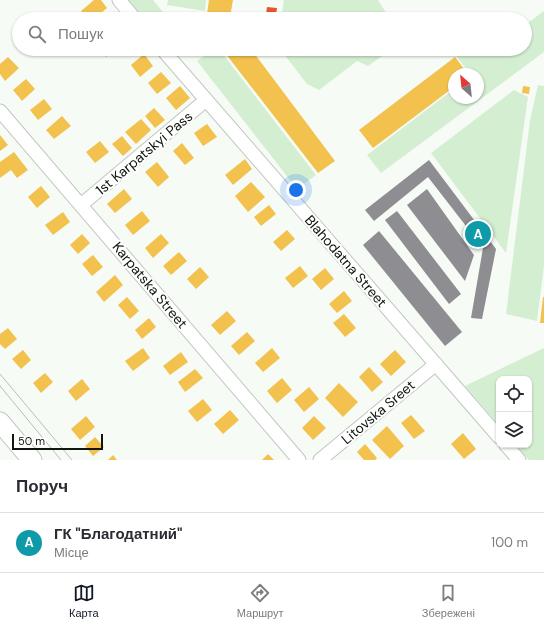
<!DOCTYPE html>
<html lang="uk">
<meta charset="utf-8">
<style>
:root{--surface:#fff;--page:#f2f2f3;--text:#2b2b33;--muted:#7c7c81;--line:#e1e1e2;--accent:#111827}
body{margin:0;font-family:"DM Sans",sans-serif;background:var(--page);color:var(--text)}
.controls{position:absolute;right:12px;bottom:12px;display:grid;overflow:hidden;border-radius:8px;box-shadow:0 1px 3px #0004}
.controls button{width:36px;height:36px;display:grid;place-items:center;padding:0;border:0;border-bottom:1px solid var(--line);background:var(--surface);color:var(--text);font:20px sans-serif}
.compass{position:absolute;left:448px;top:68px;width:36px;height:36px;border-radius:50%;background:var(--surface);box-shadow:0 1px 3px #0004;rotate:333deg}
.scale{position:absolute;left:12px;bottom:10px;width:91px;box-sizing:border-box;padding-left:4px;border:2px solid #10160f;border-top:0;font-size:11px;line-height:14px;white-space:nowrap;color:#10160f;-webkit-text-stroke:3px #fff;paint-order:stroke}
.you{position:absolute;left:296px;top:190px;width:14px;height:14px;margin:-10px;border:3px solid #fff;border-radius:50%;background:#1a73e8;box-shadow:0 0 0 6px #1a73e833}
.badge{display:grid;place-items:center;width:26px;height:26px;border-radius:50%;background:var(--accent);color:#fff;font-size:13px;font-weight:700}
.pin{position:absolute;translate:-50% -50%;border:2px solid #fff;box-shadow:0 1px 4px #0006}
.list{margin:0;padding:0;list-style:none}
h2{display:flex;justify-content:space-between;align-items:center;height:52px;margin:0;padding:0 16px;font-size:17px}
h2 small{font-size:13px;font-weight:400;color:var(--muted)}
.list li{display:grid;grid-template-columns:26px 1fr auto;gap:12px;align-items:center;box-sizing:border-box;height:60px;padding:0 16px;border-top:1px solid var(--line)}
.list b{display:block;font-size:15px;white-space:nowrap}
.list p{margin:0;font-size:13px;white-space:nowrap;color:var(--muted)}
.list em{font-size:13px;font-style:normal;color:var(--muted)}
.icon{flex:none;width:22px;height:22px;fill:none;stroke:currentColor;stroke-width:2;stroke-linecap:round;stroke-linejoin:round}
.map{position:relative;flex:none;width:544px;height:460px;overflow:hidden}
.search{position:absolute;background:var(--surface);box-shadow:0 1px 3px #0004;left:12px;right:12px;top:12px;height:44px;display:flex;align-items:center;gap:10px;box-sizing:border-box;padding:0 14px;border-radius:22px;color:var(--muted);font-size:15px}
.sheet{height:112px;background:var(--surface)}
nav{display:flex;justify-content:space-around;align-items:center;box-sizing:border-box;height:56px;border-top:1px solid var(--line);background:var(--surface);font-size:11px;color:var(--muted)}
nav a{display:grid;justify-items:center;gap:2px}
nav .on{color:var(--accent)}
.map>svg:first-child{display:block}
</style>
<div class="map">
<svg width="544" height="460" viewBox="0 0 544 460">
<rect width="100%" height="100%" fill="#f6fcf5"/>
<g fill="#d4eed2">
<polygon points="124,0 153,0 167,17 164,19 141,19"/>
<polygon points="168,0 206,0 205,11 167,5"/>
<polygon points="284,0 378,0 390,19 281,19"/>
<polygon points="544,11 544,52 381,173 367,155 454,89 454,98 478,98 478,74 470,74 451,49 525,49 525,25"/>
<polygon points="214,49 219,49 316,175 297,189 197,61"/>
<polygon points="280,49 392,49 368,66 357,61 319,90 307,84"/>
<polygon points="538,85 544,86 544,266 537,321 506,314 530,120"/>
<polygon points="514,90 528,97 506,253 431,153"/>
<polygon points="544,348 544,460 529,460 516,445 529,445 529,379 499,379 499,425 465,386"/>
</g>
<g fill="#f2c14e">
<polygon points="94,0 101,0 107,8 94,19 88,19 81,11"/>
<polygon points="209,0 233,0 230,17 228,17 228,19 215,19 214,15 207,14"/>
<polygon points="100,49 117,49 106,57"/>
<polygon points="222,49 251,49 335,161 318,173"/>
<polygon points="144,54 153,66 140,77 131,65"/>
<polygon points="8,57 19,68 5,81 0,74 0,64"/>
<polygon points="455,57 468,74 454,74 454,87 373,148 359,130"/>
<polygon points="161,72 171,83 157,94 148,83"/>
<polygon points="26,79 35,89 22,101 13,90"/>
<polygon points="180,86 190,98 176,110 166,98"/>
<polygon points="523,86 530,87 529,94 522,93"/>
<polygon points="44,99 52,109 38,120 30,110"/>
<polygon points="154,108 165,120 155,128 145,116"/>
<polygon points="62,116 71,126 54,139 46,130"/>
<polygon points="141,119 151,130 136,144 125,132"/>
<polygon points="207,124 217,137 203,146 194,133"/>
<polygon points="0,135 8,145 0,151"/>
<polygon points="122,136 132,148 123,156 112,144"/>
<polygon points="100,141 109,152 95,163 86,152"/>
<polygon points="182,143 194,158 185,165 173,151"/>
<polygon points="14,152 28,170 17,178 11,170 0,178 0,162"/>
<polygon points="245,159 252,169 233,185 225,175"/>
<polygon points="157,162 169,177 158,187 145,172"/>
<polygon points="251,182 265,197 248,212 235,196"/>
<polygon points="41,186 50,197 37,208 28,197"/>
<polygon points="124,189 132,199 115,213 107,204"/>
<polygon points="269,205 276,214 261,226 254,217"/>
<polygon points="142,211 150,221 133,235 125,225"/>
<polygon points="63,212 70,222 53,235 45,225"/>
<polygon points="287,230 295,239 281,251 273,242"/>
<polygon points="82,234 90,243 78,254 70,245"/>
<polygon points="161,234 169,243 153,258 145,248"/>
<polygon points="179,252 187,261 171,275 163,266"/>
<polygon points="93,255 103,267 92,276 82,264"/>
<polygon points="300,266 308,276 293,288 285,278"/>
<polygon points="200,267 209,277 196,289 187,279"/>
<polygon points="325,268 334,279 321,290 312,279"/>
<polygon points="115,275 123,285 104,302 96,292"/>
<polygon points="344,291 352,301 337,313 329,304"/>
<polygon points="127,297 139,311 130,319 118,305"/>
<polygon points="543,297 544,297 544,323 540,323"/>
<polygon points="227,311 236,321 220,335 211,325"/>
<polygon points="344,314 356,328 345,337 333,323"/>
<polygon points="149,318 156,327 142,339 135,330"/>
<polygon points="8,328 17,339 5,349 0,344 0,334"/>
<polygon points="247,332 255,341 239,355 231,346"/>
<polygon points="143,348 150,358 133,371 125,361"/>
<polygon points="272,348 280,358 263,372 255,363"/>
<polygon points="23,350 31,360 21,369 12,359"/>
<polygon points="395,350 406,362 391,376 380,364"/>
<polygon points="181,352 188,362 170,375 163,366"/>
<polygon points="369,367 383,382 372,392 359,377"/>
<polygon points="195,369 203,378 185,392 178,382"/>
<polygon points="45,373 53,382 41,393 33,383"/>
<polygon points="282,378 292,390 277,403 267,391"/>
<polygon points="82,379 90,389 76,401 68,391"/>
<polygon points="339,383 358,402 343,417 325,398"/>
<polygon points="309,387 319,399 304,412 294,400"/>
<polygon points="203,399 212,410 197,422 188,411"/>
<polygon points="230,410 239,420 223,434 214,424"/>
<polygon points="411,415 425,431 414,439 401,423"/>
<polygon points="86,416 95,427 80,440 71,429"/>
<polygon points="314,416 326,428 313,440 302,428"/>
<polygon points="387,426 404,446 390,459 372,440"/>
<polygon points="463,433 476,449 464,459 451,444"/>
<polygon points="95,437 104,447 93,456 85,446"/>
<polygon points="365,444 377,458 375,460 364,460 357,452"/>
<polygon points="268,454 274,460 262,460"/>
<polygon points="113,455 117,460 108,460"/>
</g>
<polygon fill="#e4572e" points="267,7 277,8 276,15 266,14"/>
<g fill="#8d8d92">
<polygon points="429,160 496,249 482,319 471,318 483,248 428,177 374,221 365,210"/>
<polygon points="427,189 474,255 465,281 407,205"/>
<polygon points="397,211 461,294 449,304 385,220"/>
<polygon points="379,231 462,332 445,346 363,245"/>
</g>
<g fill="none" stroke-linecap="round" stroke-linejoin="round">
<g stroke="#c1c7c0" stroke-width="15">
<g id="minor">
<polyline points="119,0 135,19"/>
<polyline points="162,49 499,437"/>
<polyline points="0,111 299,460"/>
<polyline points="81,205 206,100"/>
<polyline points="506,445 519,460"/>
<polyline points="320,460 436,364"/>
</g>
</g>
<g stroke="#c1c7c0" stroke-width="21">
<polyline id="secondary" points="0,422 32,460"/>
</g>
<use href="#minor" stroke="#fefffe" stroke-width="13"/>
<use href="#secondary" stroke="#fefffe" stroke-width="19"/>
<g stroke="#babbba" stroke-width="1">
<polyline points="0,374 72,460"/>
<polyline points="0,386 61,460"/>
</g>
</g>
<g text-anchor="middle" dominant-baseline="central" stroke-width="4" stroke-linejoin="round" paint-order="stroke">
<g font-size="14" fill="#10160f" stroke="#fff">
<text transform="translate(144 153) rotate(-40)">1st Karpatskyi Pass</text>
<text transform="translate(346 261) rotate(49)">Blahodatna Street</text>
<text transform="translate(150 285) rotate(50)">Karpatska Street</text>
<text transform="translate(378 412) rotate(-40)">Litovska Sreet</text>
</g>
</g>
</svg>
<div class="controls">
<button><svg class="icon" aria-label="locate" viewBox="0 0 24 24"><circle cx="12" cy="12" r="6"/><path d="M12 2v4M12 18v4M2 12h4M18 12h4"/></svg></button>
<button><svg class="icon" aria-label="layers" viewBox="0 0 24 24"><path d="M12 4l9 5-9 5-9-5zM3 14l9 5 9-5"/></svg></button>
</div>
<svg class="compass" viewBox="-18 -18 36 36"><path d="M0-13l5 13h-10z" fill="#e53935"/><path d="M0 13l5-13h-10z" fill="#7c7c81"/></svg>
<div class="scale">50 m</div>
<div class="you"></div>
<div class="pin badge" style="left:478px;top:234px;background:#0f9aa8">A</div>
<div class="search"><svg class="icon" aria-label="search" viewBox="0 0 24 24"><circle cx="10" cy="10" r="6"/><path d="M15 15l6 6"/></svg>Пошук</div>
</div>
<section class="sheet">
<h2>Поруч<small></small></h2>
<ul class="list">
<li><span class="badge" style="background:#0f9aa8">A</span><div><b>ГК &quot;Благодатний&quot;</b><p>Місце</p></div><em>100 m</em></li>
</ul>
</section>
<nav>
<a class="on"><svg class="icon" aria-label="map" viewBox="0 0 24 24"><path d="M3 6l6-2 6 2 6-2v14l-6 2-6-2-6 2zM9 4v14M15 6v14"/></svg>Карта</a>
<a><svg class="icon" aria-label="directions" viewBox="0 0 24 24"><path d="M12 3l9 9-9 9-9-9zM9 14v-3h6M13 9l2 2-2 2"/></svg>Маршрут</a>
<a><svg class="icon" aria-label="saved" viewBox="0 0 24 24"><path d="M7 4h10v16l-5-4-5 4z"/></svg>Збережені</a>
</nav>
